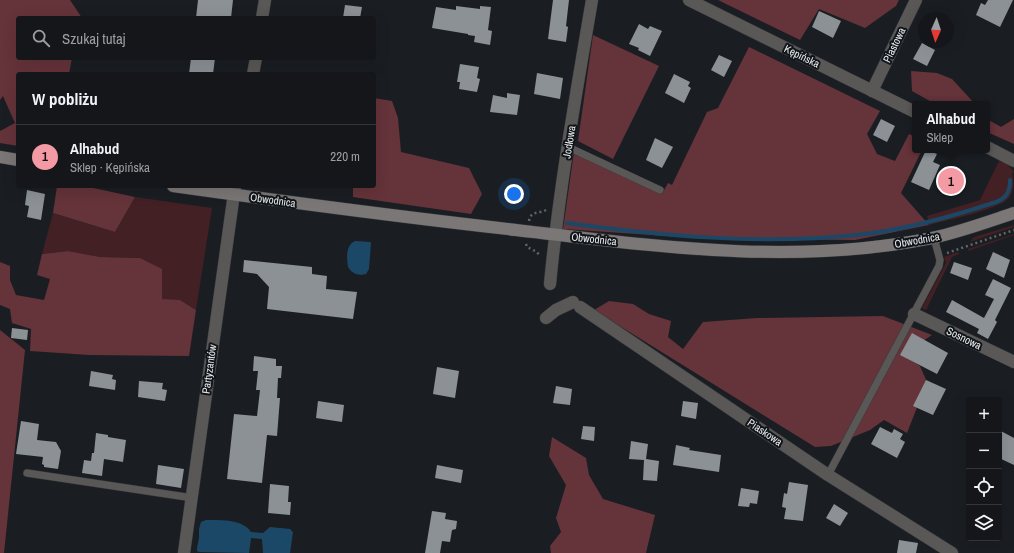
<!DOCTYPE html>
<html lang="pl">
<meta charset="utf-8">
<style>
:root{--surface:#14161a;--page:#212327;--text:#f1f3f6;--muted:#9d9fa2;--line:#333539;--accent:#f49aa4}
body{margin:0;font-family:"Archivo Narrow",sans-serif;background:var(--page);color:var(--text)}
.controls{position:absolute;right:12px;bottom:12px;display:grid;overflow:hidden;border-radius:4px;box-shadow:0 4px 16px #0002}
.controls button{width:36px;height:36px;display:grid;place-items:center;padding:0;border:0;border-bottom:1px solid var(--line);background:var(--surface);color:var(--text);font:20px sans-serif}
.compass{position:absolute;left:918px;top:12px;width:36px;height:36px;border-radius:50%;background:var(--surface);box-shadow:0 4px 16px #0002;rotate:183deg}
.you{position:absolute;left:514px;top:194px;width:14px;height:14px;margin:-10px;border:3px solid #fff;border-radius:50%;background:#1a73e8;box-shadow:0 0 0 6px #1a73e833}
.badge{display:grid;place-items:center;width:26px;height:26px;border-radius:50%;background:var(--accent);color:#111;font-size:13px;font-weight:700}
.pin{position:absolute;translate:-50% -50%;border:2px solid #fff;box-shadow:0 1px 4px #0006}
.popup{position:absolute;left:912px;top:101px;width:78px;height:52px;box-sizing:border-box;display:grid;place-content:center;border-radius:4px;background:var(--surface);filter:drop-shadow(0 1px 3px #0005);font-size:13px;white-space:nowrap;color:var(--muted)}
.popup b{font-size:15px;color:var(--text)}
.popup::after{content:'';position:absolute;left:50%;top:100%;margin-left:-8px;border:8px solid transparent;border-top-color:var(--surface)}
.list{margin:0;padding:0;list-style:none}
h2{display:flex;justify-content:space-between;align-items:center;height:52px;margin:0;padding:0 16px;font-size:17px}
h2 small{font-size:13px;font-weight:400;color:var(--muted)}
.list li{display:grid;grid-template-columns:26px 1fr auto;gap:12px;align-items:center;box-sizing:border-box;height:64px;padding:0 16px;border-top:1px solid var(--line)}
.list b{display:block;font-size:15px;white-space:nowrap}
.list p{margin:0;font-size:13px;white-space:nowrap;color:var(--muted)}
.list em{font-size:13px;font-style:normal;color:var(--muted)}
.icon{flex:none;width:22px;height:22px;fill:none;stroke:currentColor;stroke-width:2;stroke-linecap:round;stroke-linejoin:round}
.map{position:relative;flex:none;width:1014px;height:553px;overflow:hidden}
.search{position:absolute;background:var(--surface);box-shadow:0 4px 16px #0002;left:16px;top:16px;width:360px;height:44px;display:flex;align-items:center;gap:10px;box-sizing:border-box;padding:0 14px;border-radius:4px;color:var(--muted);font-size:15px}
.panel{position:absolute;background:var(--surface);box-shadow:0 4px 16px #0002;left:16px;top:72px;width:360px;height:116px;border-radius:4px}
.map>svg:first-child{display:block}
</style>
<div class="map">
<svg width="1014" height="553" viewBox="0 0 1014 553">
<rect width="100%" height="100%" fill="#1a1e22"/>
<g fill="#422024">
<path d="M999 161 1006 163 1014 172 1012 174C1014 182 1014 191 1009 198 998 210 947 220 929 225L927 216 980 200Z"/>
<polygon points="135,197 212,208 196,310 180,300 162,300 140,258 100,257 68,251 42,254 53,213 115,232"/>
<polygon points="1014,225 1014,227 970,242 974,237"/>
<polygon points="1014,234 1014,235 968,251 968,249"/>
<polygon points="958,252 959,254 952,257 926,310 922,308 946,263 944,257"/>
</g>
<g fill="#65333a">
<polygon points="0,0 70,0 82,18 18,18 18,58 72,58 69,74 18,74 18,146 0,143 0,131 15,123 3,96 0,100"/>
<polygon points="718,0 899,0 896,6 865,28 819,9 800,40"/>
<polygon points="593,35 659,66 613,159 578,141"/>
<polygon points="749,47 880,111 867,134 877,154 895,161 909,134 915,137 915,150 922,150 901,193 929,225 855,240 712,239 563,229 574,152 662,194 668,183 672,185 707,112 718,108"/>
<polygon points="911,71 937,73 952,79 975,104 935,104 912,91"/>
<polygon points="374,98 392,101 398,118 401,152 469,168 482,194 471,214 353,197 353,186 374,186"/>
<polygon points="987,119 1001,127 1014,119 1014,144 987,132"/>
<polygon points="57,186 84,186 135,197 115,232 53,213"/>
<polygon points="68,251 100,257 140,258 162,269 162,299 180,300 196,310 189,356 89,355 30,351 31,329 12,323 10,309 0,305 0,262 10,266 10,280 16,295 44,300 50,279 37,275 42,254"/>
<polygon points="609,301 633,304 649,314 671,321 668,337 683,349 703,322 757,318 883,316 932,335 920,343 909,359 920,366 927,382 907,433 884,420 870,430 831,446 815,447 594,310"/>
<polygon points="0,330 25,350 4,553 0,553"/>
<polygon points="552,437 586,458 589,475 603,499 655,515 646,553 551,553 550,546 561,532 556,518 566,485 549,456"/>
</g>
<g fill="#1c4868">
<path d="M355 241 370 242 371 243 369 269 366 274C359 276 352 274 348 267 347 258 345 246 355 241Z"/>
<path d="M206 520C220 520 243 519 251 532L263 533 270 527 290 529 293 532 290 553H263L262 539 251 538 249 553 199 552 197 551V548L199 538V529L201 522Z"/>
</g>
<g fill="none" stroke-linecap="round" stroke-linejoin="round">
<path stroke="#1c4868" stroke-width="4" d="M567 223C662 236 761 245 857 235 905 230 951 217 996 202 1007 198 1010 191 1010 180"/>
</g>
<g fill="#8b9195">
<polygon points="198,0 233,0 231,18 196,18"/>
<polygon points="553,0 569,0 566,26 568,27 566,42 548,39"/>
<polygon points="988,0 1013,0 1000,27 976,15 981,3 985,5"/>
<polygon points="345,5 362,7 360,18 343,18"/>
<polygon points="456,6 480,9 480,6 491,7 488,30 492,31 490,45 474,42 475,36 468,35 468,34 432,28 436,7 456,10"/>
<polygon points="819,11 841,21 833,38 812,27"/>
<polygon points="639,24 648,29 650,26 662,31 650,56 638,50 639,48 629,44"/>
<polygon points="922,43 935,50 927,66 913,59"/>
<polygon points="719,55 732,61 724,77 711,70"/>
<polygon points="191,58 215,58 213,74 189,74"/>
<polygon points="460,64 479,67 477,78 480,79 477,92 459,89 460,82 457,82"/>
<polygon points="537,73 563,78 560,99 534,94"/>
<polygon points="674,74 690,82 688,86 691,88 684,103 665,93"/>
<polygon points="507,93 520,95 517,115 490,112 493,95 507,98"/>
<polygon points="881,119 895,126 887,142 873,135"/>
<polygon points="655,138 673,147 662,168 646,160"/>
<polygon points="926,150 937,154 933,162 940,165 929,190 911,182"/>
<polygon points="27,190 45,194 41,220 27,217 29,206 25,205"/>
<polygon points="993,252 1010,260 1004,278 986,269"/>
<polygon points="244,260 312,267 312,274 327,276 326,289 357,292 353,319 267,309 269,287 257,274 243,272"/>
<polygon points="954,262 972,268 968,280 950,273"/>
<polygon points="993,279 1011,288 995,320 997,322 988,339 977,333 979,329 946,312 952,300 984,318 994,299 985,295"/>
<polygon points="12,328 28,330 27,340 11,338"/>
<polygon points="912,333 948,353 937,374 900,355"/>
<polygon points="254,356 276,359 276,366 282,366 281,378 278,378 277,398 280,398 277,436 267,435 262,483 227,479 234,414 257,416 260,390 256,390 258,371 253,371"/>
<polygon points="437,367 459,371 455,398 433,394"/>
<polygon points="91,371 113,375 112,379 116,380 115,390 89,386"/>
<polygon points="926,380 946,389 933,415 913,406"/>
<polygon points="139,381 163,383 162,389 167,390 165,401 138,397"/>
<polygon points="556,386 572,389 570,405 553,403"/>
<polygon points="318,401 344,405 342,422 316,418"/>
<polygon points="683,401 698,403 696,419 681,416"/>
<polygon points="21,421 39,424 37,440 56,442 61,451 58,469 44,467 44,465 42,464 43,457 16,454"/>
<polygon points="583,426 595,427 594,441 581,439"/>
<polygon points="880,427 892,433 894,429 903,434 900,439 905,442 897,458 871,444"/>
<polygon points="999,430 1014,438 1014,465 999,458"/>
<polygon points="96,433 108,435 108,437 126,440 123,462 104,459 102,476 82,473 84,460 91,461 92,453 94,453"/>
<polygon points="631,441 648,444 646,459 659,461 657,481 643,480 644,460 629,459"/>
<polygon points="676,445 690,448 689,450 721,455 719,472 673,465"/>
<polygon points="158,465 184,469 181,488 156,484"/>
<polygon points="437,465 463,470 461,483 435,478"/>
<polygon points="789,482 808,485 803,521 784,519 786,508 782,507 784,493 787,494"/>
<polygon points="270,484 289,486 288,502 291,502 290,515 268,513"/>
<polygon points="741,488 759,491 757,504 750,503 749,507 738,506"/>
<polygon points="834,504 848,513 840,526 826,518"/>
<polygon points="432,511 446,513 445,519 457,521 456,529 452,530 450,542 442,541 440,553 425,553"/>
<polygon points="899,540 918,543 916,553 897,553"/>
</g>
<g fill="none" stroke-linecap="round" stroke-linejoin="round">
<g stroke="#373b3e" stroke-width="8">
<g id="lane">
<polyline points="568,147 660,190"/>
<polyline points="27,473 193,498"/>
<polyline points="828,475 939,266 940,260 934,238"/>
</g>
</g>
<g stroke="#373b3e" stroke-width="13">
<g id="street">
<polyline points="689,0 915,112"/>
<polyline points="262,18 265,0"/>
<polyline points="253,74 256,58"/>
<polyline points="872,91 916,0"/>
<polyline points="987,147 1014,161"/>
<path d="M550 284C559 189 576 94 592 0"/>
<polyline points="580,307 828,475 952,553"/>
<polyline points="914,314 1014,362"/>
<polyline points="546,318 556,310 573,302"/>
<polyline points="184,553 235,186"/>
</g>
</g>
<g stroke="#373b3e" stroke-width="13">
<g id="secondary">
<polyline points="0,157 18,160"/>
<path d="M173 186C287 202 401 217 516 230 654 246 795 266 932 238 960 232 987 222 1014 213"/>
</g>
</g>
<g stroke="#616569" stroke-width="2.5" stroke-dasharray="2 3" stroke-linecap="butt">
<path d="M529 221C531 210 539 214 546 210"/>
<polyline points="526,244 527,247 537,252 540,256"/>
<polyline points="947,253 1014,230"/>
</g>
<use href="#lane" stroke="#5a5757" stroke-width="7"/>
<use href="#street" stroke="#5a5757" stroke-width="12"/>
<use href="#secondary" stroke="#7c7777" stroke-width="12"/>
</g>
<g text-anchor="middle" dominant-baseline="central" stroke-width="4" stroke-linejoin="round" paint-order="stroke">
<g font-size="11" fill="#e6eaec" stroke="#111519">
<text transform="translate(894 45) rotate(-64)">Piastowa</text>
<text transform="translate(802 56) rotate(26)">Kępińska</text>
<text transform="translate(569 142) rotate(-81)">Jodłowa</text>
<text transform="translate(273 200) rotate(8)">Obwodnica</text>
<text transform="translate(594 239) rotate(6)">Obwodnica</text>
<text transform="translate(917 240) rotate(-10)">Obwodnica</text>
<text transform="translate(964 338) rotate(26)">Sosnowa</text>
<text transform="translate(209 369) rotate(-82)">Partyzantów</text>
<text transform="translate(765 432) rotate(34)">Piaskowa</text>
</g>
</g>
</svg>
<div class="controls">
<button>+</button>
<button>−</button>
<button><svg class="icon" aria-label="locate" viewBox="0 0 24 24"><circle cx="12" cy="12" r="6"/><path d="M12 2v4M12 18v4M2 12h4M18 12h4"/></svg></button>
<button><svg class="icon" aria-label="layers" viewBox="0 0 24 24"><path d="M12 4l9 5-9 5-9-5zM3 14l9 5 9-5"/></svg></button>
</div>
<svg class="compass" viewBox="-18 -18 36 36"><path d="M0-13l5 13h-10z" fill="#e53935"/><path d="M0 13l5-13h-10z" fill="#9d9fa2"/></svg>
<div class="you"></div>
<div class="pin badge" style="left:951px;top:181px">1</div>
<div class="popup"><b>Alhabud</b>Sklep</div>
<div class="search"><svg class="icon" aria-label="search" viewBox="0 0 24 24"><circle cx="10" cy="10" r="6"/><path d="M15 15l6 6"/></svg>Szukaj tutaj</div>
<section class="panel">
<h2>W pobliżu<small></small></h2>
<ul class="list">
<li><span class="badge">1</span><div><b>Alhabud</b><p>Sklep · Kępińska</p></div><em>220 m</em></li>
</ul>
</section>
</div>
